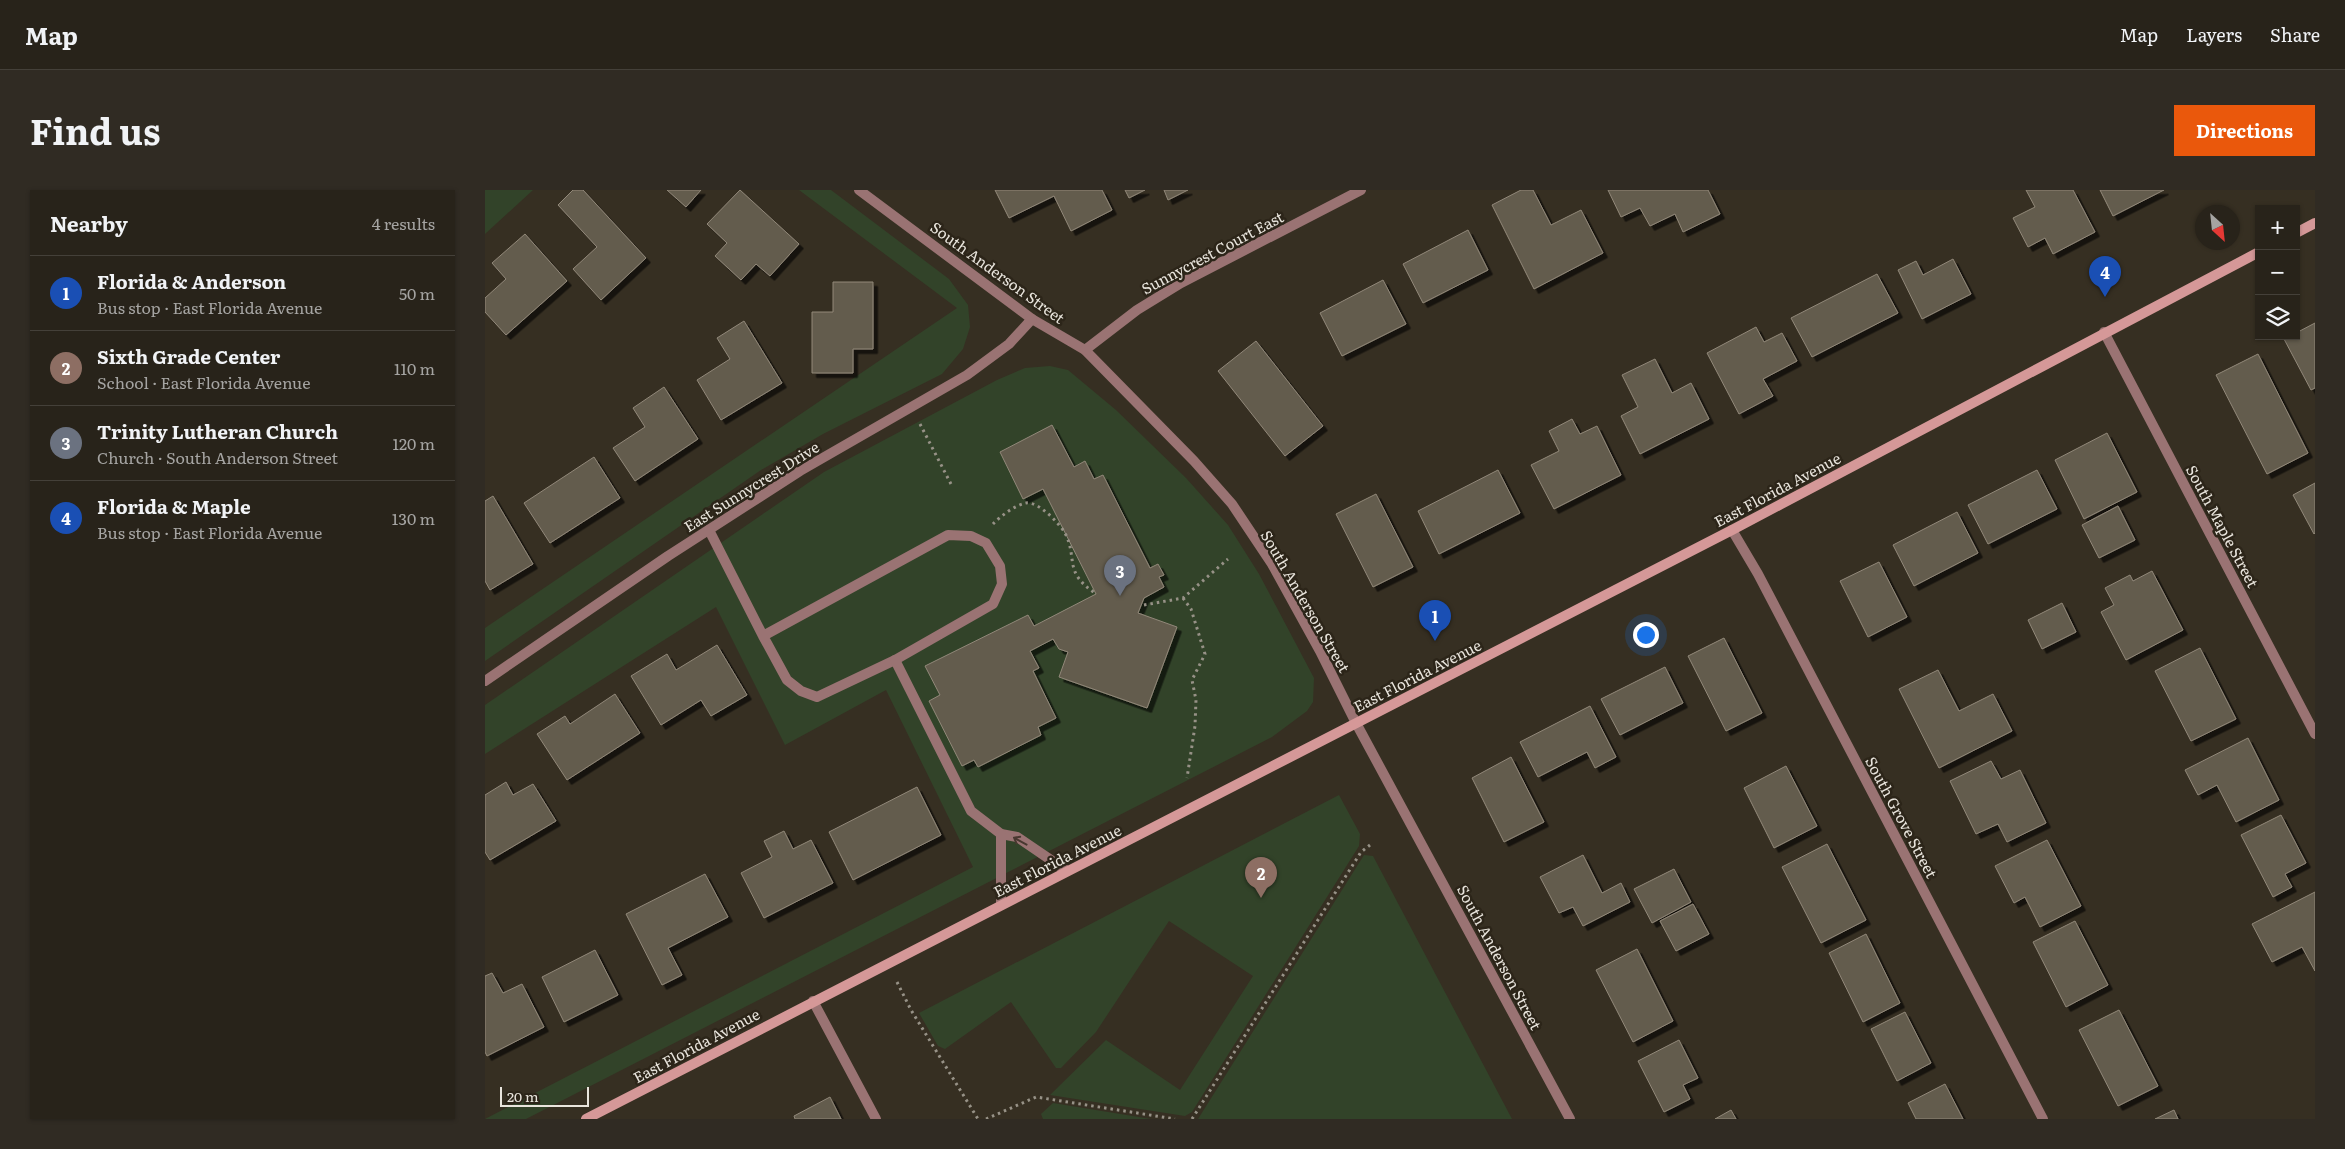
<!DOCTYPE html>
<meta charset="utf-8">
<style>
:root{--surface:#28231a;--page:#302b23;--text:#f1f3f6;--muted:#a5a4a2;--line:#444039;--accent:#ea580c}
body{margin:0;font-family:Literata,serif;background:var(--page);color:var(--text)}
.controls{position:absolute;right:15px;top:15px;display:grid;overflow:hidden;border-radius:0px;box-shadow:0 1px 4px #0004}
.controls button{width:45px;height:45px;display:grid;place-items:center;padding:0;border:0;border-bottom:1px solid var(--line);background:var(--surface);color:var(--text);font:25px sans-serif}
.compass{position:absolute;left:1710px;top:15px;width:45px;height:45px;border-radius:50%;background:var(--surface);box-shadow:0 1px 4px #0004;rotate:153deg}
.scale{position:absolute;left:15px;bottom:12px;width:89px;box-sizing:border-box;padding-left:5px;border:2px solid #e9e5dd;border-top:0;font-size:14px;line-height:18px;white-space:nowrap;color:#e9e5dd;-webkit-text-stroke:4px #2c2519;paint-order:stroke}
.you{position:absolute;left:1160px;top:444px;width:18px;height:18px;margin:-12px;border:4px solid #fff;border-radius:50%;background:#1a73e8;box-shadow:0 0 0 8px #1a73e833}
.badge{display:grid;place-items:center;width:32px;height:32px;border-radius:50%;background:var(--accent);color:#fff;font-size:16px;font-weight:700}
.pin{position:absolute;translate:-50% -41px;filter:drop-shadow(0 1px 2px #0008)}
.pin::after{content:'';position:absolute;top:26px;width:18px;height:15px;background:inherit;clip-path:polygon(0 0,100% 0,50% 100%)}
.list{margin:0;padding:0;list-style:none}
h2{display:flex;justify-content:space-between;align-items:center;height:65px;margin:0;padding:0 20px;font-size:21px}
h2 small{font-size:16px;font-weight:400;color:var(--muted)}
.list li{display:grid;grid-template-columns:32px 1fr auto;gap:15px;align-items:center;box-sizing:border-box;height:75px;padding:0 20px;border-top:1px solid var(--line)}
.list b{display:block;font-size:19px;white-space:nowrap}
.list p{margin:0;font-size:16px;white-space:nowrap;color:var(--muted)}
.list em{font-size:16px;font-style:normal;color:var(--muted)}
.icon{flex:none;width:28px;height:28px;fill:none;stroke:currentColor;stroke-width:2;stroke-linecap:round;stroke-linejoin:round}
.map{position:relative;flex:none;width:1830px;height:929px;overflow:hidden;border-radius:0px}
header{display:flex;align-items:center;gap:30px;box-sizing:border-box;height:70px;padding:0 25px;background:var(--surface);border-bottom:1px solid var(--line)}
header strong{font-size:24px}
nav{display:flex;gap:28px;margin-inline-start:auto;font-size:18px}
.intro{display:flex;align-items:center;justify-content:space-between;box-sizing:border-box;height:120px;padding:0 30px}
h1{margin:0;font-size:35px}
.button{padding:12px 22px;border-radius:0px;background:var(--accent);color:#fff;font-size:18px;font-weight:700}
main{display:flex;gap:30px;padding:0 30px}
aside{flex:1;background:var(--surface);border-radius:0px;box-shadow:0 1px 4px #0004}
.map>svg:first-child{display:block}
</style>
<header>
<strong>Map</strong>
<nav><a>Map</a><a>Layers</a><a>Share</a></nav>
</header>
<div class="intro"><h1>Find us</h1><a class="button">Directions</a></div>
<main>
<aside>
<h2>Nearby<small>4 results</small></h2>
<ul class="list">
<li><span class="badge" style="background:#1a4fb4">1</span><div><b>Florida &amp; Anderson</b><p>Bus stop · East Florida Avenue</p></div><em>50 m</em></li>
<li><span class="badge" style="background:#8d6e63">2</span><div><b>Sixth Grade Center</b><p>School · East Florida Avenue</p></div><em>110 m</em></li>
<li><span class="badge" style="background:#6b7280">3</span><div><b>Trinity Lutheran Church</b><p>Church · South Anderson Street</p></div><em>120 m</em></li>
<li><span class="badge" style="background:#1a4fb4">4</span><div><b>Florida &amp; Maple</b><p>Bus stop · East Florida Avenue</p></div><em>130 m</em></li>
</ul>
</aside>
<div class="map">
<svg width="1830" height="929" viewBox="0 0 1830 929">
<defs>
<filter id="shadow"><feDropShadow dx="4.5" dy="4.5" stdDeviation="0" flood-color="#0009"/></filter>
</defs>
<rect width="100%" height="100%" fill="#362f22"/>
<g fill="#324329">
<polygon points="0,0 48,0 0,44"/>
<polygon points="314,0 346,0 464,89 483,115 485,137 478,159 457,184 338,244 276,280 0,471 0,438 472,118"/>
<polygon points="565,176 583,180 631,220 701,288 743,335 774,384 829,488 828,512 822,521 787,547 41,929 0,929 488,677 401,500 300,555 231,417 0,564 0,515 339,282 512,190 540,178"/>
<polygon points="854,605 875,644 874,656 707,922 700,926 565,905 621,850 695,900 768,786 684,731 611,842 576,878 571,878 526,812 460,859 453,856 434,823"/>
<polygon points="879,665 888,666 1027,929 713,929"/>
<polygon points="568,913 666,929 558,929 556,924"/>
</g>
<g fill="#645c4e" stroke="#918879" filter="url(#shadow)">
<polygon points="88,0 98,0 161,68 116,110 88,79 112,57 73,15"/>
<polygon points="182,0 216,0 201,17"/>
<polygon points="255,0 314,54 285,86 271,74 256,90 230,66 242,53 222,34"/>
<polygon points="510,0 617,0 627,20 586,41 569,6 524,28"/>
<polygon points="640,0 660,0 644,8"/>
<polygon points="679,0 703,0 683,10"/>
<polygon points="1036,0 1048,0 1066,35 1096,20 1118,63 1049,99 1007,15"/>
<polygon points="1123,0 1223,0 1235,24 1198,42 1190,24 1165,36 1155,18 1136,27"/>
<polygon points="1541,0 1588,0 1610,42 1568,64 1560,48 1543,57 1528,28 1550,17"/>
<polygon points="1615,0 1679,0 1628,26"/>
<polygon points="983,40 1003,80 938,113 918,74"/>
<polygon points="40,44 82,91 21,145 0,122 0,108 21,89 7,73"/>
<polygon points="1468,69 1486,104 1437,129 1413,80 1431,71 1438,85"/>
<polygon points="1392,84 1413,123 1327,167 1306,128"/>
<polygon points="898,90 921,134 857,166 835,123"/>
<polygon points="348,92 388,92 388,159 368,159 368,183 327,183 327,122 348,122"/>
<polygon points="259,131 297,193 236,230 212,190 245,169 232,148"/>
<polygon points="1830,133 1830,198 1826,200 1799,149 1811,146 1811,143"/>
<polygon points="1271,137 1279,152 1297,143 1312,171 1278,189 1288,206 1254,224 1222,163"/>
<polygon points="771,151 838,236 800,266 733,181"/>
<polygon points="1773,164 1823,263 1782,284 1731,185"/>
<polygon points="1170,169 1187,203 1206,193 1224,229 1155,264 1136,226 1153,217 1137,185"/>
<polygon points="179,197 213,249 150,291 128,258 160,237 148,218"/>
<polygon points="1087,229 1095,244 1112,236 1136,285 1069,319 1046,275 1074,261 1064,241"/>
<polygon points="567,235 589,277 600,271 609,289 618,285 665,378 673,374 679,385 674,387 679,397 659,408 653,423 692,437 662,518 574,487 583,462 574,459 568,449 545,461 554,478 548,481 571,528 553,537 556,545 493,577 489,570 477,576 444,511 455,505 440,476 543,425 549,436 611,404 558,299 538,309 515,262"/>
<polygon points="1622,243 1652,302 1599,329 1570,270"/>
<polygon points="109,267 135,308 65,353 39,313"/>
<polygon points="1013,280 1035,323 954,364 933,321"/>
<polygon points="1552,280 1572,319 1503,354 1483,315"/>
<polygon points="1830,293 1830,343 1829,344 1808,305"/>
<polygon points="891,304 928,377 888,397 851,324"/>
<polygon points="8,306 48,374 5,400 0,391 0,311"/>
<polygon points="1633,316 1650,350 1614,368 1597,335"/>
<polygon points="1472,322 1493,363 1429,396 1408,355"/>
<polygon points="1394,372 1422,427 1383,447 1355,391"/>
<polygon points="1667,381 1698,440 1641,470 1616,422 1629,415 1620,398 1645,385 1648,391"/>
<polygon points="1577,413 1591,442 1557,459 1543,430"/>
<polygon points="1239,448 1277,523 1241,541 1203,466"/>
<polygon points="232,455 262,505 226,526 216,510 176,535 146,486 182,464 191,480"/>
<polygon points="1715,458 1751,529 1706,551 1670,481"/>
<polygon points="1180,477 1198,513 1135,545 1116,509"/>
<polygon points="1453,480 1474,521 1508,504 1527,541 1454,578 1414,499"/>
<polygon points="130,504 155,543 82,590 52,544 80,526 85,534"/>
<polygon points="1105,516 1131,567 1110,578 1102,562 1053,587 1035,552"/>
<polygon points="1763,548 1794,610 1751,632 1732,595 1713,605 1700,580"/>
<polygon points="1026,567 1059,632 1019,652 987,588"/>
<polygon points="1506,571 1516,589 1535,580 1561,633 1522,652 1513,634 1491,644 1465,591"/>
<polygon points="1301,576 1332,636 1289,658 1259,598"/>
<polygon points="21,592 28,605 48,594 71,631 5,670 0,662 0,605"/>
<polygon points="432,597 456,645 368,690 344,642"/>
<polygon points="1796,625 1821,673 1800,684 1807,697 1788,707 1756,645"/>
<polygon points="299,641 308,659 326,650 348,693 279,728 256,683 287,667 279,651"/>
<polygon points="1562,650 1596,716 1555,737 1540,707 1529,713 1510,676"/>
<polygon points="1342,654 1381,730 1336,753 1297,677"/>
<polygon points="1098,665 1117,703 1136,693 1145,712 1098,736 1088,717 1074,723 1055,687"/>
<polygon points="1189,679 1206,712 1167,733 1149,699"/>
<polygon points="220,684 243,727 183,758 197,785 177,795 141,724"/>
<polygon points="1830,702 1830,781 1817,757 1787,772 1767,734"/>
<polygon points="1208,714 1224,744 1191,761 1175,731"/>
<polygon points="1590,731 1623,795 1581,817 1548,752"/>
<polygon points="1381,744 1415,813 1378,832 1344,763"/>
<polygon points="1152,759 1188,831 1148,852 1111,780"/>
<polygon points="110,760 133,805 79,832 57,787"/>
<polygon points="7,783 18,803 37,794 59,837 2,866 0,862 0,786"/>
<polygon points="1634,820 1673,896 1633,916 1594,840"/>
<polygon points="1420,822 1446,873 1412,891 1386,839"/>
<polygon points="1194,850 1213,888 1198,895 1205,909 1179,922 1153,871"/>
<polygon points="1460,894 1478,929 1431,929 1423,913"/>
<polygon points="345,907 356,929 310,929 309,926"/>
<polygon points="1246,920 1251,929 1230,929"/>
<polygon points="1689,920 1693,929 1670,929"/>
</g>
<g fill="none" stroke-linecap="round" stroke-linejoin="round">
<g stroke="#979287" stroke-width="3" stroke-dasharray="2.5 4" stroke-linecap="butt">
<polyline points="435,234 467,296"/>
<path d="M508 334C516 326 530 315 541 313 553 311 574 333 580 343 593 368 578 382 610 403"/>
<polyline points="698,408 706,419 720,464 707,490 711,510 710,536 702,588"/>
<polyline points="659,415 698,408 743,369"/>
<polyline points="412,792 426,820 493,929"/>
<polyline points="501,929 551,907 690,929"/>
<polyline points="707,929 876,662 885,655"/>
</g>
<g stroke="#9a7373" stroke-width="10">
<polyline points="224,340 278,446 302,490 316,501 332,507 410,470 508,414 517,394 515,376 501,353 486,346 463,345 278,446"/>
<polyline points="410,470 486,621 516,644 532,647 582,681"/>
<polyline points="516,644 516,715"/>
<polyline points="328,811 391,929"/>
</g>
<g stroke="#9a7373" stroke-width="10">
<polyline points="374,0 547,129 600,160 709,271 747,314 787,374 835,461 871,533 1085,929"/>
<polyline points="1619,142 1830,544"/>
<polyline points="600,160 652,120 696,93 876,0"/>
<polyline points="1247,340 1273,384 1558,929"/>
<polyline points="0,491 183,366 315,281 482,185 524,154 547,129"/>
</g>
<g stroke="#d59898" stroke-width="10">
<polyline points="1811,43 1830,33"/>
<polyline points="101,929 1247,340 1774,62"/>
</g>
</g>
<defs><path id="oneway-shaft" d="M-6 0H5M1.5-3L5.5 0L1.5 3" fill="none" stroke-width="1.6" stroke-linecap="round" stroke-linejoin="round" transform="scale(1.25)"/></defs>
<use stroke="#483830" href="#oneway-shaft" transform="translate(535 651) rotate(-151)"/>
<g text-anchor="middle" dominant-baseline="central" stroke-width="5" stroke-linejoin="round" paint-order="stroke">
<g font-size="15" fill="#e9e5dd" stroke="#2c2519">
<text transform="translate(727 62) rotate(-28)">Sunnycrest Court East</text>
<text transform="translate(513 82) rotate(36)">South Anderson Street</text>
<text transform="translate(266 296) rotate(-32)">East Sunnycrest Drive</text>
<text transform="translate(1292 299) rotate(-28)">East Florida Avenue</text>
<text transform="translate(1738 336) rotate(62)">South Maple Street</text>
<text transform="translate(821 411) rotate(60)">South Anderson Street</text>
<text transform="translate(932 485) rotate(-27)">East Florida Avenue</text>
<text transform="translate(1417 627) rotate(62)">South Grove Street</text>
<text transform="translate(572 670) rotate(-27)">East Florida Avenue</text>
<text transform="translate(1015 767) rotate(62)">South Anderson Street</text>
<text transform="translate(211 855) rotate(-28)">East Florida Avenue</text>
</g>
</g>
</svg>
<div class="controls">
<button>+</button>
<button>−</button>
<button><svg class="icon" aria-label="layers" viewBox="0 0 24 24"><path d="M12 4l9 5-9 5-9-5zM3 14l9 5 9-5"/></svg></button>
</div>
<svg class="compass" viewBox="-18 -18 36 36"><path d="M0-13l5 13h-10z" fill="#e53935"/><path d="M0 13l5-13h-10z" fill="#a5a4a2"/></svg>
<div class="scale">20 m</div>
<div class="you"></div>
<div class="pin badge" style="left:950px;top:451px;background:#1a4fb4">1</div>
<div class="pin badge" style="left:776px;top:708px;background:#8d6e63">2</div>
<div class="pin badge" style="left:635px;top:406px;background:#6b7280">3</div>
<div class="pin badge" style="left:1620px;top:107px;background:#1a4fb4">4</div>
</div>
</main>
